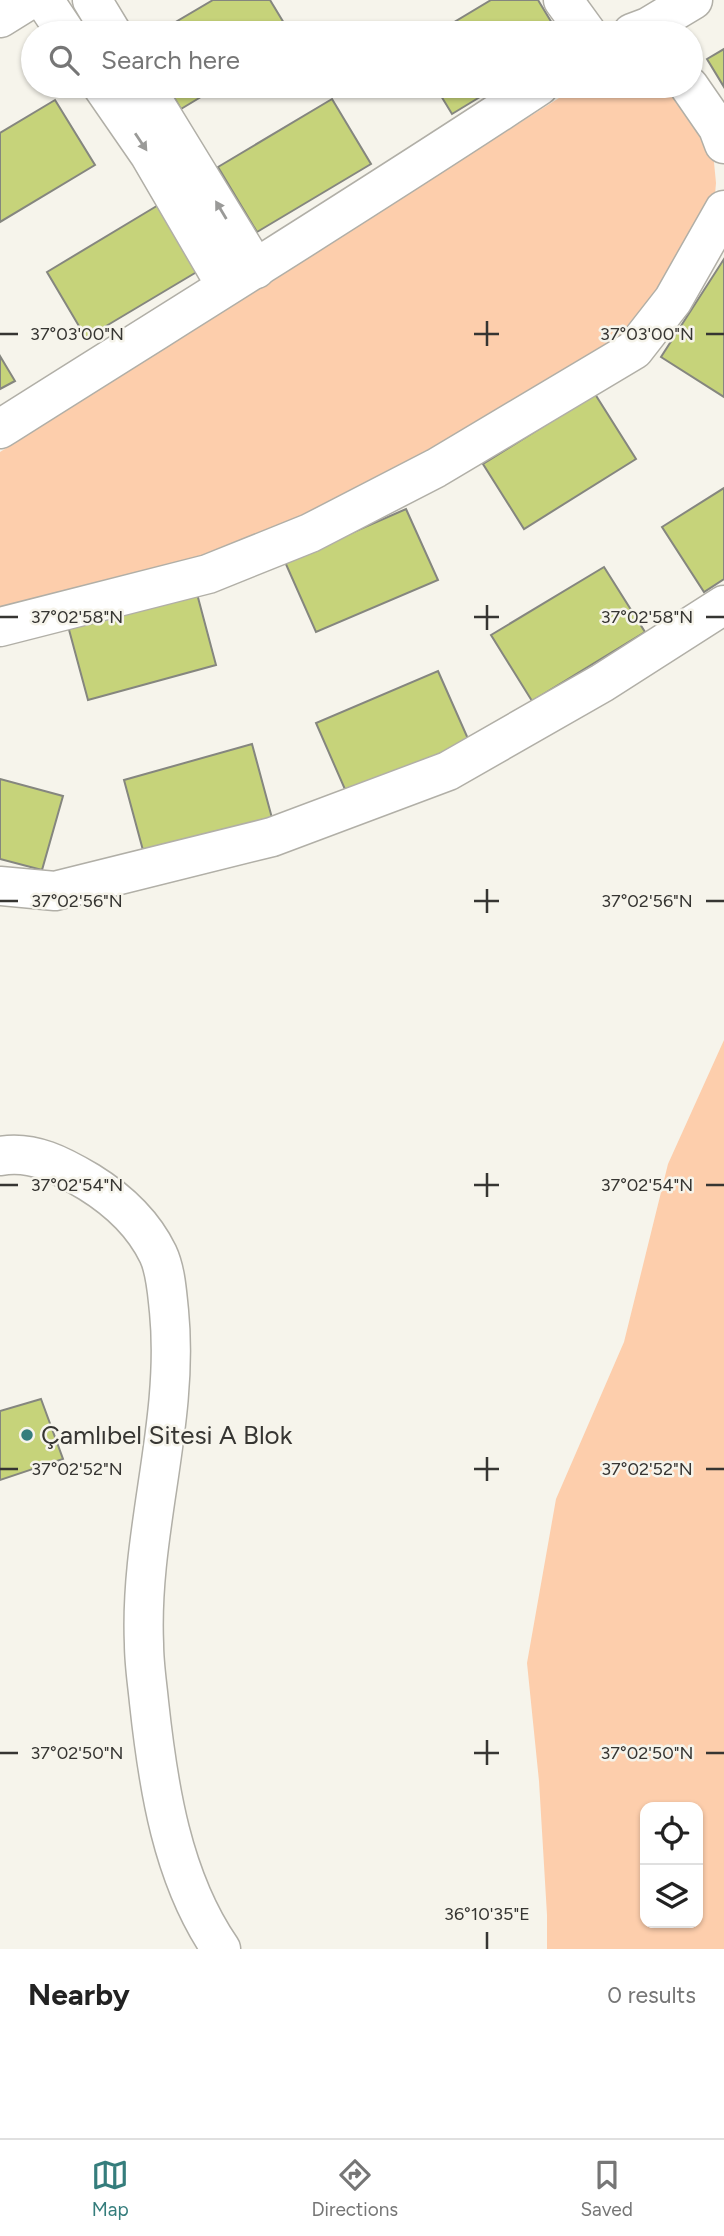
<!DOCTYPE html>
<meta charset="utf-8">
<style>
:root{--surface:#fff;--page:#f6f6f6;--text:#222;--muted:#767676;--line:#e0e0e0;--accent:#357d7c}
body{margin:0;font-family:Figtree,sans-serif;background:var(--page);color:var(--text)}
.controls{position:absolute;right:21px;bottom:21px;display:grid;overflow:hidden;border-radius:14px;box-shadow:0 2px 5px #0004}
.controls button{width:63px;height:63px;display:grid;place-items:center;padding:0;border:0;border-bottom:2px solid var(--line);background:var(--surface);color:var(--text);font:35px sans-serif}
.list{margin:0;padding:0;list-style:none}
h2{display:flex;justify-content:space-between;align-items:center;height:91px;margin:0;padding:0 28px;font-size:30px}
h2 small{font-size:23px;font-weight:400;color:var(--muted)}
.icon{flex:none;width:38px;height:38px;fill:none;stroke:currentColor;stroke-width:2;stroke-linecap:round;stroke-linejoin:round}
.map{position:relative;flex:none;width:724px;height:1949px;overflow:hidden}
.search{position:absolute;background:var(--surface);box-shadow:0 2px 5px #0004;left:21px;right:21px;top:21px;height:77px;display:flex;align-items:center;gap:18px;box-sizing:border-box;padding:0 24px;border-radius:38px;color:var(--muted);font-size:26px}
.sheet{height:189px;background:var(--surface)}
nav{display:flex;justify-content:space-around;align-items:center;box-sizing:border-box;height:98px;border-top:2px solid var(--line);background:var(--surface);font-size:19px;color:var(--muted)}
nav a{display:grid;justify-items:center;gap:4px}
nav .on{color:var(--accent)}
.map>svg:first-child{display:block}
</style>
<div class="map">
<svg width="724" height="1949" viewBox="0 0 724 1949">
<rect width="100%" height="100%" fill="#f6f4eb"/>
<g fill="#fdceac" fill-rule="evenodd">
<polygon points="578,86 679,86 713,152 716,183 714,206 637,330 343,502 201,557 0,617 0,452"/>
<path d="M724 1040V1949H547V1915L539 1781 527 1663 556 1499 624 1342 668 1164ZM645 1807H698V1923H645Z"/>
</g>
<g fill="#c6d37a" stroke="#85867f" stroke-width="2">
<polygon points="213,0 270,0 290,33 157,33"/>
<polygon points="491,0 538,0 558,33 436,33"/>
<polygon points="724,49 724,87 707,59"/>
<polygon points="167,86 219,86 181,109"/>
<polygon points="435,86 498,86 452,114"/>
<polygon points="332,99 371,164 257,232 218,167"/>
<polygon points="55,100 95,165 0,222 0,133"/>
<polygon points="160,204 200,270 86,338 47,272"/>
<polygon points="724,259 724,397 661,357"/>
<polygon points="0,356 15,381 0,389"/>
<polygon points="595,394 636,459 524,529 483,464"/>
<polygon points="724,488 724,579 704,592 662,527"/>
<polygon points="406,509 438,580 316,632 285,562"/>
<polygon points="604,567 645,632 532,701 491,635"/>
<polygon points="196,590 216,665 88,700 68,626"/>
<polygon points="438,671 469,741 347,794 316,723"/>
<polygon points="252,744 272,818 144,854 124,780"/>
<polygon points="0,779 63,796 42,870 0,859"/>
<polygon points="41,1399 63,1459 0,1480 0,1411"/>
</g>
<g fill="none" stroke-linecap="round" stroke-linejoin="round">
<g stroke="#b1afa7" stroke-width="41">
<g id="minor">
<polyline points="44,0 66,33"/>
<polyline points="92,0 112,33"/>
<polyline points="563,0 587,33"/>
<polyline points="0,18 29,0"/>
<polyline points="632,33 648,27 693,0"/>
<polyline points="102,86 149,154 226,286"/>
<polyline points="144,86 256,269"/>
<polyline points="689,86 718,128 724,144"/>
<path d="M0 429C180 315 361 204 539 86"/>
<polyline points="0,627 208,574 310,533 436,468 634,350 673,300 724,210"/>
<polyline points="0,886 55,891 272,837 448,771 602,683 724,605"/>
<path d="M0 1156C33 1150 62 1166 89 1182 118 1200 143 1223 158 1254 166 1271 167 1293 169 1311 180 1422 139 1532 144 1644 144 1663 147 1682 149 1702 158 1786 172 1878 221 1949"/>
</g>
</g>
<use href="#minor" stroke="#fff" stroke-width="38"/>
</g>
<defs><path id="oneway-solid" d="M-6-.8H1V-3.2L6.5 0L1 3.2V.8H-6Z" transform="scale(1.75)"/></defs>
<g fill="#9a9a98">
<use href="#oneway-solid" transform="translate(141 142) rotate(56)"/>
<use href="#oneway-solid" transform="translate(221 210) rotate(-121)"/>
</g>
<path fill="none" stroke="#363532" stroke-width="2.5" d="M487 321V346M0 334H18M474 334H499M706 334H724M487 605V630M0 617H18M474 617H499M706 617H724M487 889V913M0 901H18M474 901H499M706 901H724M487 1173V1197M0 1185H18M474 1185H499M706 1185H724M487 1457V1481M0 1469H18M474 1469H499M706 1469H724M487 1740V1765M0 1753H18M474 1753H499M706 1753H724M487 1932V1949"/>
<circle fill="#357d7c" stroke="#f6f4eb" stroke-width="2.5" cx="27" cy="1435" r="7"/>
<g text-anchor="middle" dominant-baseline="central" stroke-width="5" stroke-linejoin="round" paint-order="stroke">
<g font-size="26" fill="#363532" stroke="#f6f4eb" text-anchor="start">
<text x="41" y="1435">Çamlıbel Sitesi A Blok</text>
</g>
</g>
<g font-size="18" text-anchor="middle" fill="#363532" stroke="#f6f4eb" stroke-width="5" stroke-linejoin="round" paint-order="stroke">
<text x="77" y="340">37°03'00"N</text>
<text x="647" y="340">37°03'00"N</text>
<text x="77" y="623">37°02'58"N</text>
<text x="647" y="623">37°02'58"N</text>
<text x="77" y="907">37°02'56"N</text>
<text x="647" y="907">37°02'56"N</text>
<text x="77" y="1191">37°02'54"N</text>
<text x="647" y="1191">37°02'54"N</text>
<text x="77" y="1475">37°02'52"N</text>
<text x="647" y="1475">37°02'52"N</text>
<text x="77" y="1759">37°02'50"N</text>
<text x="647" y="1759">37°02'50"N</text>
<text x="487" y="1920">36°10'35"E</text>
</g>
</svg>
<div class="controls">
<button><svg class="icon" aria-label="locate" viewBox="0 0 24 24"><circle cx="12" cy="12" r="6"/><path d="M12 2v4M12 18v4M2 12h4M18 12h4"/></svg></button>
<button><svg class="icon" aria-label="layers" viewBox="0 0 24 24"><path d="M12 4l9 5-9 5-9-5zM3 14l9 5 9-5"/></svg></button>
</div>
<div class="search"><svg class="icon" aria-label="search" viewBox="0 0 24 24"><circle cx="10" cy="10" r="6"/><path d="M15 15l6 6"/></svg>Search here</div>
</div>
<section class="sheet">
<h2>Nearby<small>0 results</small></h2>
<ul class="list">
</ul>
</section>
<nav>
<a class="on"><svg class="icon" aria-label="map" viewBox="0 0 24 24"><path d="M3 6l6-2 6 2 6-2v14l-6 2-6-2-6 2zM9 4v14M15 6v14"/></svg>Map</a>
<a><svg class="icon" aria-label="directions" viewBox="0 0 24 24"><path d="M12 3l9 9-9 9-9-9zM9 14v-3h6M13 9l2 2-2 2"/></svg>Directions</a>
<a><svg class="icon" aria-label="saved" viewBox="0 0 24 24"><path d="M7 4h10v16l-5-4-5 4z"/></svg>Saved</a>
</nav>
